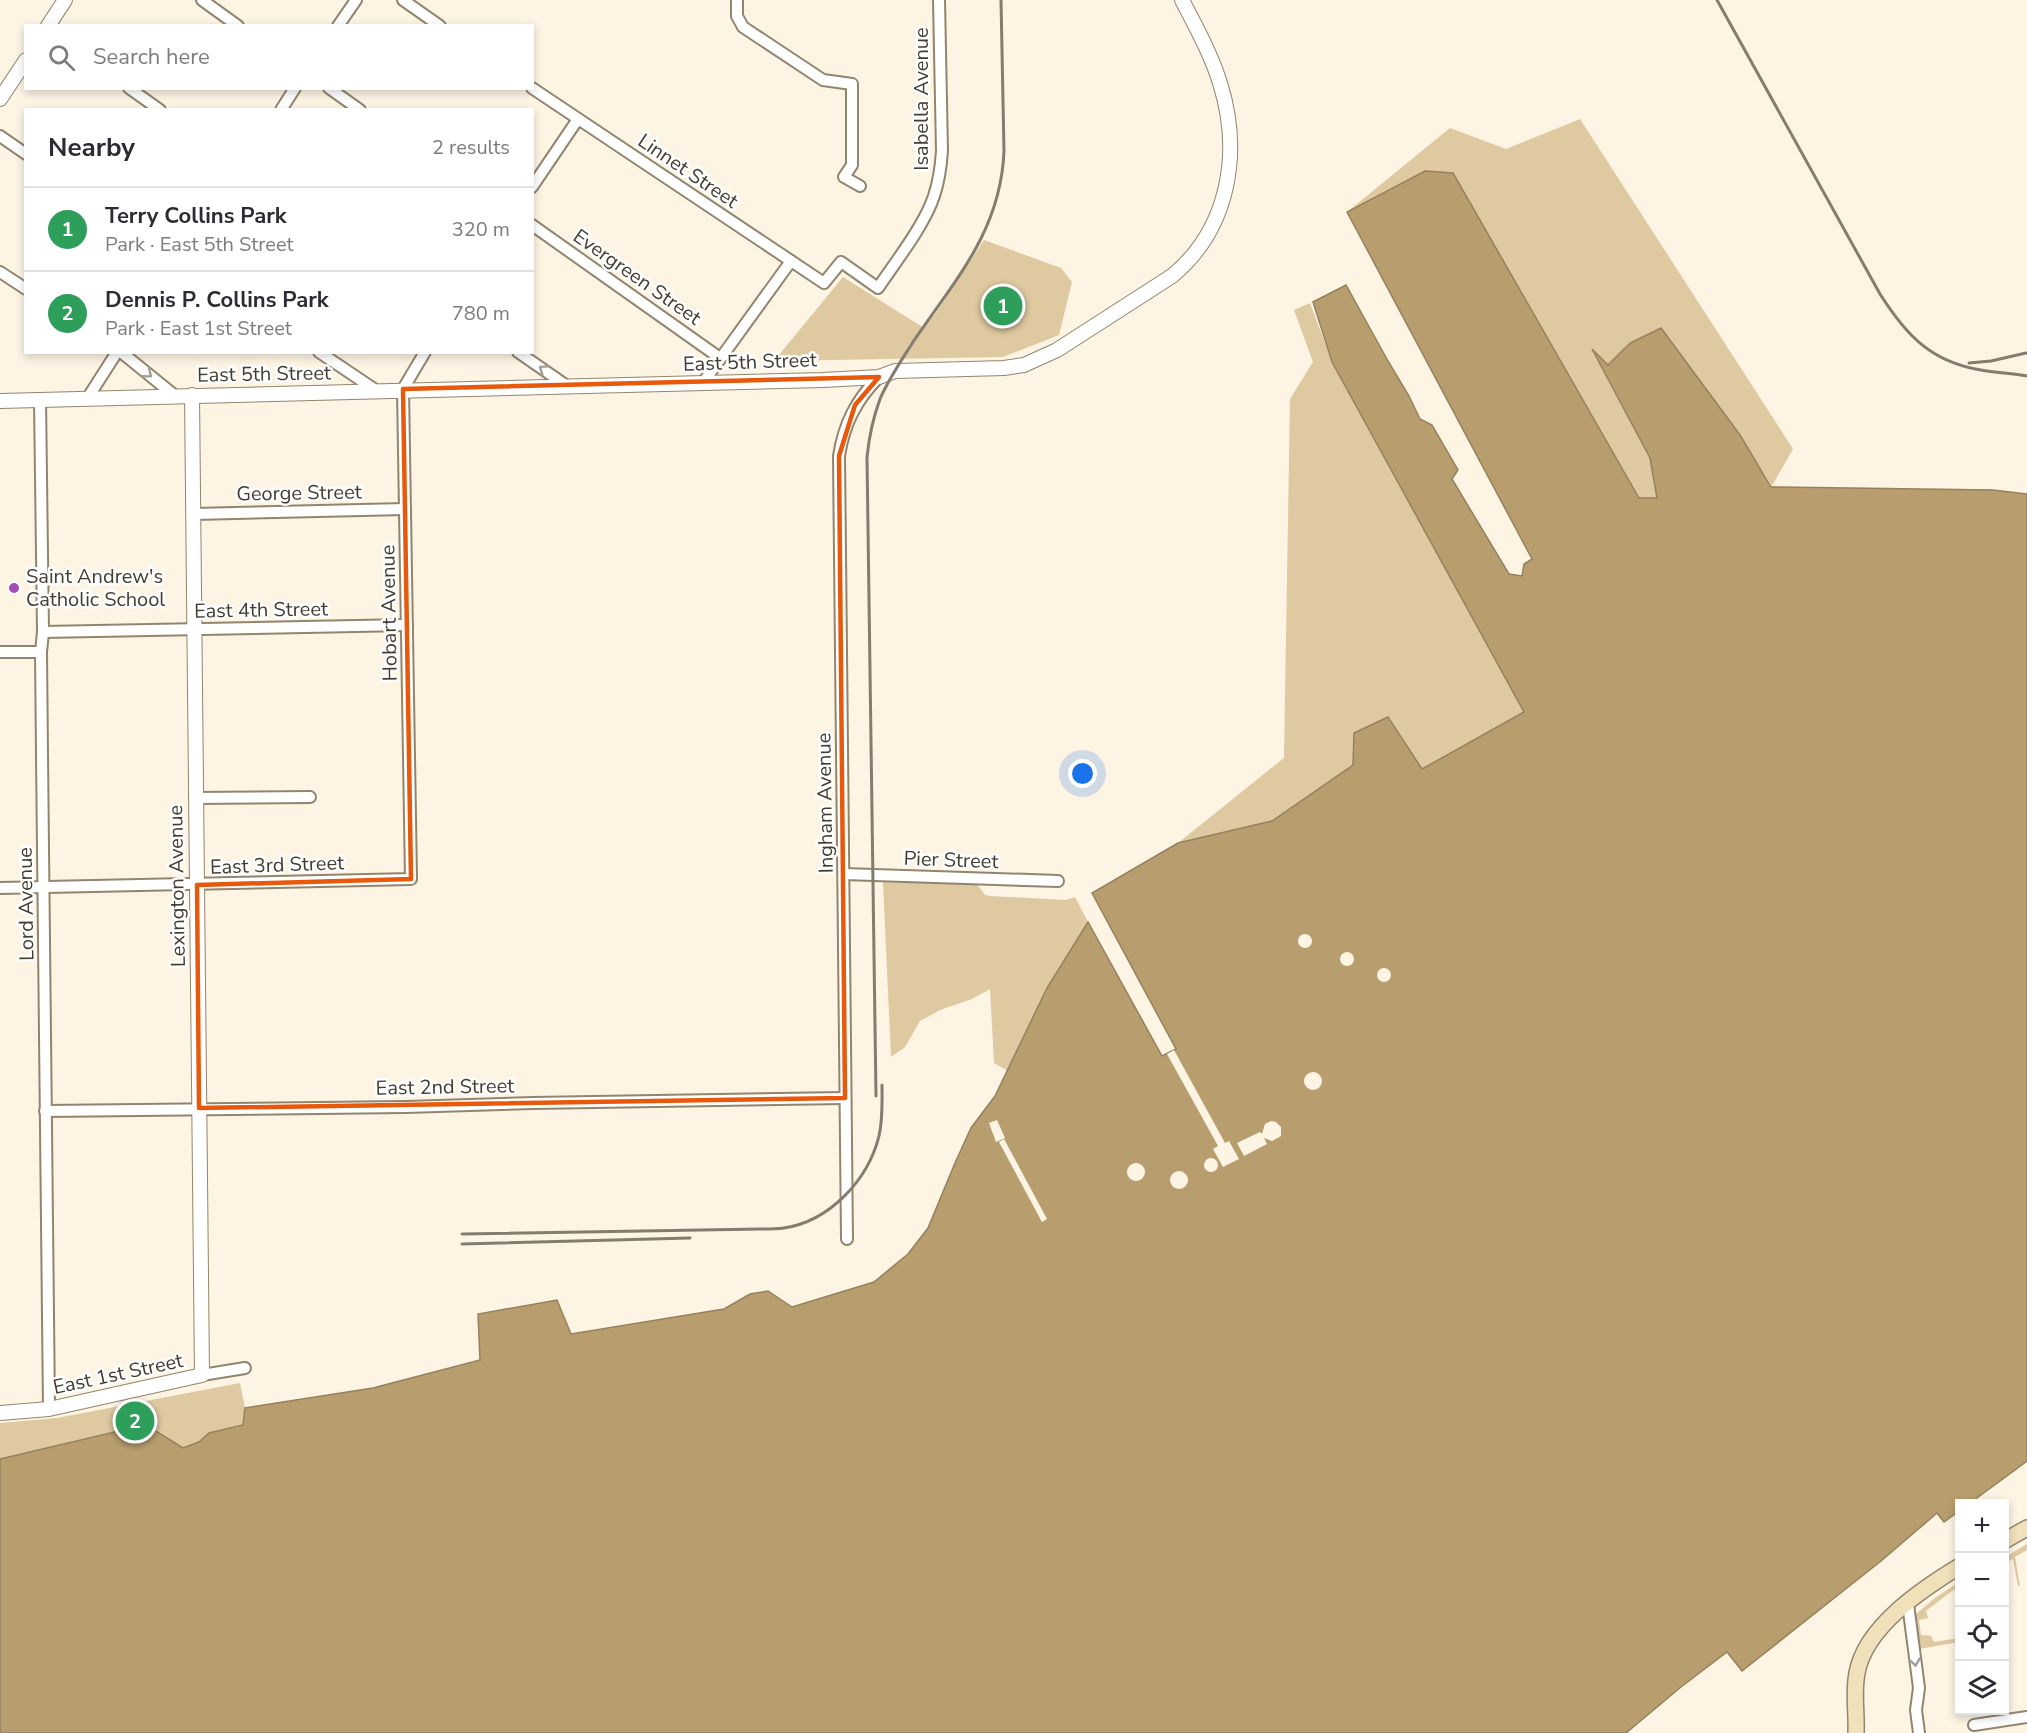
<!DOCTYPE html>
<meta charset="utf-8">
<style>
:root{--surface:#fff;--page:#f7f7f7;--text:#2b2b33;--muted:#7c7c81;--line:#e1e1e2;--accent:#a74bb5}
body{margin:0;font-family:"Nunito Sans",sans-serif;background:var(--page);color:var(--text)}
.controls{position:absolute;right:18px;bottom:18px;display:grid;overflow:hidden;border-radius:0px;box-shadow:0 3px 9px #0003}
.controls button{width:54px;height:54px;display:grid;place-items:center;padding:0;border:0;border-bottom:2px solid var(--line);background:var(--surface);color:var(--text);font:30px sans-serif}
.you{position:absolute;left:1083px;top:774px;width:21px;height:21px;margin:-15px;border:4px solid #fff;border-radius:50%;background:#1a73e8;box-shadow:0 0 0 9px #1a73e833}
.badge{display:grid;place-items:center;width:39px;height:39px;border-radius:50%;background:var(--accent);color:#fff;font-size:20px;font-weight:700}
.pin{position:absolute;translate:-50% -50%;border:3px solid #fff;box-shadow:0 2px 6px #0006}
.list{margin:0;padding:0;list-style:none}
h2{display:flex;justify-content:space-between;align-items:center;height:78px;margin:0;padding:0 24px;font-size:26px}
h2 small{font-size:20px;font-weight:400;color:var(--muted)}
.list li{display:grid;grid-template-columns:39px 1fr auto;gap:18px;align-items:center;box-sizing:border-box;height:84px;padding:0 24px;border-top:2px solid var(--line)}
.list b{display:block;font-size:22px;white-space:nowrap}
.list p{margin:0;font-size:20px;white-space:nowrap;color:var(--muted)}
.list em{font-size:20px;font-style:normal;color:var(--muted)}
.icon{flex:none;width:33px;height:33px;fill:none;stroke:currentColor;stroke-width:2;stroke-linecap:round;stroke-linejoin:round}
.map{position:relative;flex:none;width:2027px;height:1733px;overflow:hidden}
.search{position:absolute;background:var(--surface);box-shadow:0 3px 9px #0003;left:24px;top:24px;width:510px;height:66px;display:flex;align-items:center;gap:15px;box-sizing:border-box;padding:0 21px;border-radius:0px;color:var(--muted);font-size:22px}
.panel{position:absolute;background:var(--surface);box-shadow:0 3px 9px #0003;left:24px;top:108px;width:510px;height:246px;border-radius:0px}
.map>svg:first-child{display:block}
</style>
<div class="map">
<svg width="2027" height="1733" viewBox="0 0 2027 1733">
<rect width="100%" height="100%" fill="#fdf4e4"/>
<g fill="#dec9a1">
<polygon points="1580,119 1793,449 1772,486 1740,435 1661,328 1630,343 1608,366 1593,351 1650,458 1657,499 1639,498 1453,173 1425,171 1347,212 1450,128 1506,149"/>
<polygon points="984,240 1061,268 1072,282 1059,335 1003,357 774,361 843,277 924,328 936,313"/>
<polygon points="1310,303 1332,362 1525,712 1422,769 1389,717 1353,765 1272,821 1178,843 1284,758 1290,399 1313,362 1294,310"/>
<polygon points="883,882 977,884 985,895 990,896 1066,900 1075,897 1088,922 1047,988 1008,1071 994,1063 990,989 972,999 940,1010 920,1021 905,1047 891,1057"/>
<polygon points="240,1383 245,1408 244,1425 209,1433 199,1442 182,1448 154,1430 145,1430 140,1426 0,1459 0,1423 57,1418"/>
<polygon points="2027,1544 2027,1550 2015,1557 2020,1586 2018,1586 2013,1559 2005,1563 2005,1557"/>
<polygon points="1959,1582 1959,1587 1949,1593 1926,1611 1928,1618 1919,1620 1921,1635 1931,1636 1934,1642 1959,1638 1959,1642 1919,1649 1915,1615 1935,1598"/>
</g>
<polygon fill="#b89e6e" stroke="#95815c" stroke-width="1.5" points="1425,171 1453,173 1639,498 1657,498 1650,458 1592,349 1608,365 1630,343 1661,328 1740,435 1771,487 1993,490 2027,494 2027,1461 1970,1503 1960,1504 1959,1511 1944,1522 1937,1513 1881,1561 1742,1671 1727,1652 1681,1687 1626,1733 0,1733 0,1459 140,1426 146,1430 154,1430 183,1448 199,1442 209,1433 243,1425 245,1408 373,1388 480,1360 478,1314 557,1300 571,1334 724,1309 750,1294 768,1291 792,1307 874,1282 908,1254 928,1228 955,1163 971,1128 995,1096 1047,988 1088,922 1162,1056 1176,1049 1092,893 1178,843 1272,821 1353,765 1354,733 1388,717 1422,769 1524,712 1332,362 1313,302 1346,285 1388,361 1409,396 1420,419 1432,425 1458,470 1452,479 1509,574 1522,576 1524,564 1532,559 1347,212"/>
<g fill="#fdf4e4">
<circle cx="1305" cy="941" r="7"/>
<circle cx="1347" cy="959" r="7"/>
<circle cx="1384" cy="975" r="7"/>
<polygon points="1174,1050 1225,1143 1229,1141 1239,1159 1223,1167 1213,1149 1218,1146 1167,1054"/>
<circle cx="1313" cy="1081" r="9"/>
<polygon points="997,1120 1005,1138 996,1142 989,1123"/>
<polygon points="1271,1121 1276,1122 1281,1127 1281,1136 1272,1141 1264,1138 1267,1144 1244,1156 1237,1143 1260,1132 1262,1134 1265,1124"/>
<polygon points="1004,1139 1047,1219 1042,1222 999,1142"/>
<circle cx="1211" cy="1165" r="7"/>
<circle cx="1136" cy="1172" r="9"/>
<circle cx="1179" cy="1180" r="9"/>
</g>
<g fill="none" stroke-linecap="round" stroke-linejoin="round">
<g stroke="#92856d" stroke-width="14">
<g id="minor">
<polyline points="202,0 238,26"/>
<polyline points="403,0 440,26"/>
<polyline points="737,0 737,16 743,27 823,80 852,84 852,165 844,177 860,186"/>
<polyline points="338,26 356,0"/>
<polyline points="129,88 160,110"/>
<polyline points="329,88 360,110"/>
<path d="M532 88 824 283 841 262 878 288C896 261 924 226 934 196 939 181 941 166 942 151L939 0"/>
<polyline points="281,110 295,88"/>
<polyline points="0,136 26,154"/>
<polyline points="532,187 578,119"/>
<polyline points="532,225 720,358"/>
<polyline points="0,272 26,289"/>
<polyline points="121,352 174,395"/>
<polyline points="319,352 377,391"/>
<polyline points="518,352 567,386"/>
<polyline points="702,384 791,261"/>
<polyline points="40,399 43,632 41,652 42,754 49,1409"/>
<polyline points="87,399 117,352"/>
<polyline points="194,514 405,509"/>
<polyline points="43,632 407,625"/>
<polyline points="0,652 41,652"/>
<polyline points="195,798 310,797"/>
<polyline points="844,874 1058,881"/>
<polyline points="0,888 411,879 403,389 425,352"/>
<polyline points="45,1111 406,1107 533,1103 845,1098"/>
<path d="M847 1239 839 456C844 424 856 400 879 377"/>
<polyline points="202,1375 245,1368"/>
<polyline points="1908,1604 1919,1688 1916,1710 1919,1733"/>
<polyline points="1974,1725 2027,1717"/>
</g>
</g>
<g stroke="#92856d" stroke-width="16">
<g id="tertiary">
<polyline points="48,26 65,0"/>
<polyline points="0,99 26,60"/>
<path d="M0 401 823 380 879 377 895 371 1004 368 1024 365 1057 350 1172 276C1229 229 1242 153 1220 83 1211 54 1196 27 1182 0"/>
<polyline points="0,1413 49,1409 202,1375 192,395"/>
</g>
</g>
<g stroke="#92856d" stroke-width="18">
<g id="secondary">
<polyline points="2004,1541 2027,1528"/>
<path d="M1856 1733C1857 1713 1853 1693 1857 1673 1865 1627 1922 1589 1960 1566"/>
</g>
</g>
<use href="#minor" stroke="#fff" stroke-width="10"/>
<use href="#tertiary" stroke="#fff" stroke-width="14"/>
<use href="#secondary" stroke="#f1e1ba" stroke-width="15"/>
<g stroke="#837c6f" stroke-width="3">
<path d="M1717 0 1880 294C1906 335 1931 362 1981 370 1996 373 2012 373 2027 376"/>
<polyline points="1969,363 1991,361 2026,353"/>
<path d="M876 1096 867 457C869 437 873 418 880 399 889 378 903 358 915 339 957 278 1001 229 1004 151L1001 0"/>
<path d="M462 1234 761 1229C768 1229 777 1229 784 1228 830 1221 868 1180 879 1136 883 1119 882 1102 882 1085"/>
<polyline points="462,1244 690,1238"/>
</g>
</g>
<defs><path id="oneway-chevron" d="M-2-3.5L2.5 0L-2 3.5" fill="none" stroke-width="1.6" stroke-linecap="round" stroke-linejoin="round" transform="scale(1.5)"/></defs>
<g stroke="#a09e98">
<use href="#oneway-chevron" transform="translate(543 369) rotate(-145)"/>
<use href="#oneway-chevron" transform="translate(148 374) rotate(39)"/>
<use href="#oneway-chevron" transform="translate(1915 1662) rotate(82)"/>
</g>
<path fill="none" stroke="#e8590c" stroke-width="4.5" stroke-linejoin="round" d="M879 377 855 405 839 456 845 1098 199 1108 197 885 411 879 403 389Z"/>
<circle fill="#a74bb5" stroke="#fff" stroke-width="2" cx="14" cy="588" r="6"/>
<g text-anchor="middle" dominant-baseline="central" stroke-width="5" stroke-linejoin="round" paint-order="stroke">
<g font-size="20" fill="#423c31" stroke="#fff">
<text transform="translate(921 99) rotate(-90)">Isabella Avenue</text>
<text transform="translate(688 171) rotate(34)">Linnet Street</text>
<text transform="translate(637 277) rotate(35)">Evergreen Street</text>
<text transform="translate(750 362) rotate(-2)">East 5th Street</text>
<text transform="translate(264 374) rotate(-1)">East 5th Street</text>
<text transform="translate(299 493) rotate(-1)">George Street</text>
<text transform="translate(261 610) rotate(-1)">East 4th Street</text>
<text transform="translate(389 613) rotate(-91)">Hobart Avenue</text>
<text transform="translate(825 803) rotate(-91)">Ingham Avenue</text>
<text transform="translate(951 860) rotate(2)">Pier Street</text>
<text transform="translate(277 865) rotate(-2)">East 3rd Street</text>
<text transform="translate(177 886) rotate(-91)">Lexington Avenue</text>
<text transform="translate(26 904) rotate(-91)">Lord Avenue</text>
<text transform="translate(445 1087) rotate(-1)">East 2nd Street</text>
<text transform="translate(118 1374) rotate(-12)">East 1st Street</text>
</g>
<g font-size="20" fill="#423c31" stroke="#fff" text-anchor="start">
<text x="26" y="576">Saint Andrew's<tspan x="26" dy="23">Catholic School</tspan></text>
</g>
</g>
</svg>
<div class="controls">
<button>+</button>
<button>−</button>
<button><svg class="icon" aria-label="locate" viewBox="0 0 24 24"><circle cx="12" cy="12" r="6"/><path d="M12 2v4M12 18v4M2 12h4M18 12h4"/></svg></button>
<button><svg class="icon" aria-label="layers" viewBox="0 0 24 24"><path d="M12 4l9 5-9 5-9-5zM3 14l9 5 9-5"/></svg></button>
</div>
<div class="you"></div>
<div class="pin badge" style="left:1003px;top:306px;background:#2e9e5b">1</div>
<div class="pin badge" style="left:135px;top:1421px;background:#2e9e5b">2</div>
<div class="search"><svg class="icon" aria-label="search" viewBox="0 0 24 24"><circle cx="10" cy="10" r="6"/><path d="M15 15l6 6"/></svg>Search here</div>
<section class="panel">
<h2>Nearby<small>2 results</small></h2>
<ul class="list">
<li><span class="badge" style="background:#2e9e5b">1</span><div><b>Terry Collins Park</b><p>Park · East 5th Street</p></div><em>320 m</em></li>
<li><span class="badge" style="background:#2e9e5b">2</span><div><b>Dennis P. Collins Park</b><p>Park · East 1st Street</p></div><em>780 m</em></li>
</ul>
</section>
</div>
